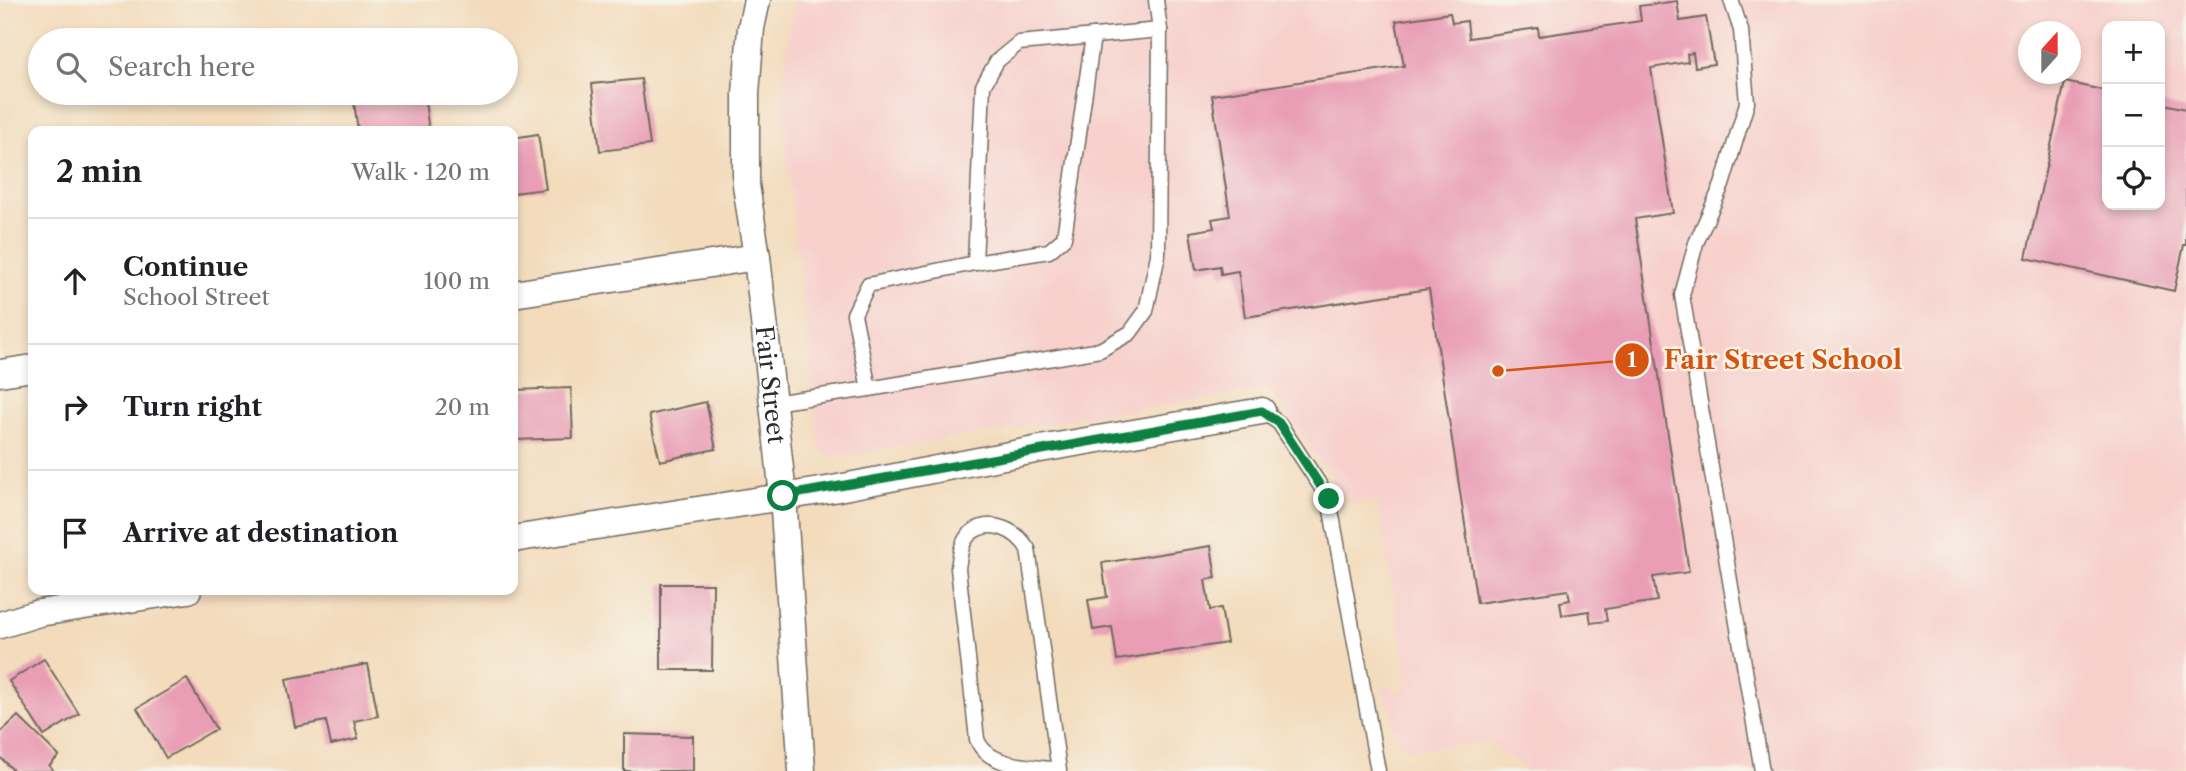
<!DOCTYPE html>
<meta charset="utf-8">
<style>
:root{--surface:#fff;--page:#f6f6f6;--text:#202124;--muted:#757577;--line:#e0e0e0}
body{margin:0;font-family:"Libre Caslon Text",serif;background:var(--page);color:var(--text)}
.controls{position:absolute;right:21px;top:21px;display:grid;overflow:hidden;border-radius:14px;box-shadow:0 4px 10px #0003}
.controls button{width:63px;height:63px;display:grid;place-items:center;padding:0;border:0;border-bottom:2px solid var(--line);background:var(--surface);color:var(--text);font:35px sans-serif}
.compass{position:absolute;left:2018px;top:21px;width:63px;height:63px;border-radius:50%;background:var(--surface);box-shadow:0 4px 10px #0003;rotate:21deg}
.stop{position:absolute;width:21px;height:21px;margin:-16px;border:5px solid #0b8043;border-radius:50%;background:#fff}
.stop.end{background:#0b8043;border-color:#fff;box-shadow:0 2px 7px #0008}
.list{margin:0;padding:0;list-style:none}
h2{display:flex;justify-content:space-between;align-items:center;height:91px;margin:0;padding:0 28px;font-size:30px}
h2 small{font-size:23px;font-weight:400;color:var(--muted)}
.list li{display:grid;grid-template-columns:46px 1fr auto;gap:21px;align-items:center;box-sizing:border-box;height:126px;padding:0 28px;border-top:2px solid var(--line)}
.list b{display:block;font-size:26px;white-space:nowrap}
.list p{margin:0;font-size:23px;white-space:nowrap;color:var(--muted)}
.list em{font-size:23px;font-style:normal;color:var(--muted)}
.icon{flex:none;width:38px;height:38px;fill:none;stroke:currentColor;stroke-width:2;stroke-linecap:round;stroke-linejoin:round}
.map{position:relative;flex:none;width:2186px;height:771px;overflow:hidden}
.search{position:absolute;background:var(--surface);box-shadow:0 4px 10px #0003;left:28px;top:28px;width:490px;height:77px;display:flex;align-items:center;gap:18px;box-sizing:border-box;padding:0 24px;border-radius:38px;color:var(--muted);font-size:26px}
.panel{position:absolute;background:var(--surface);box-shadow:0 4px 10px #0003;left:28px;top:126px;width:490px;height:469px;border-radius:14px}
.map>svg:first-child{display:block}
</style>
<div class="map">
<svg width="2186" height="771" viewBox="0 0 2186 771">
<rect width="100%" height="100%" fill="#f7f3e8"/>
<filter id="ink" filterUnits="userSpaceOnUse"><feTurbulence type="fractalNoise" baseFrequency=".0143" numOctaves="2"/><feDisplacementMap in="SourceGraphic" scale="14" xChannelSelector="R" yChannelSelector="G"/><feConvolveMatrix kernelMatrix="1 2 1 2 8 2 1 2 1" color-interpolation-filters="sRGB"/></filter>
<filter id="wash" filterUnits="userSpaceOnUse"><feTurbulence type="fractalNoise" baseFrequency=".00686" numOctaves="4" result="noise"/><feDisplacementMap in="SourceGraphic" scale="28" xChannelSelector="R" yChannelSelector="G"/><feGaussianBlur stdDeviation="1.57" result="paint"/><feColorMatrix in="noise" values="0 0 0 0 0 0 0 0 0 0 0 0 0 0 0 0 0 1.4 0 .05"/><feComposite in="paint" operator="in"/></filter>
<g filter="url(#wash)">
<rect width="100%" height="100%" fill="#f3dbbc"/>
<path fill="#f7d0cc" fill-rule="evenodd" d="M796 0H2186V763L2177 771H1523L1517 763 1487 742 1407 750 1397 740 1392 714 1382 690 1386 686 1397 691 1408 683 1378 501 1350 503 1269 389 836 456 826 454 819 446 787 157 783 92 789 27ZM2107 26H2160V205H2107ZM2028 32H2070V74H2028Z"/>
<g id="blocks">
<g fill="#e99eb6">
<polygon points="1677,1 1680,21 1706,17 1714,64 1695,67 1693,53 1687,54 1688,62 1651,68 1673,213 1635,219 1689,572 1653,577 1657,601 1605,609 1607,621 1591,623 1589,611 1562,615 1560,602 1570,600 1568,590 1477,603 1429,289 1245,317 1238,271 1221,274 1220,266 1196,270 1190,232 1214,228 1212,219 1230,216 1212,95 1404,66 1396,21 1450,13 1452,23 1467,21 1469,38 1538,28 1539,36 1641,21 1639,6"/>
<polygon points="641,79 650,145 600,151 592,84"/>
<polygon points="2065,82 2107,91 2107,205 2160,205 2160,103 2186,109 2186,245 2184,245 2174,291 2026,258"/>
<polygon points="424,93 429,131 358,131 354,102"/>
<polygon points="538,134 546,189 513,193 513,138"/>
<polygon points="571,388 573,438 513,440 513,390"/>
<polygon points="706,402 716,449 660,461 649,415"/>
<polygon points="1211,546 1216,578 1205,580 1210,610 1221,608 1227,643 1117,660 1112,627 1093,630 1088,600 1107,597 1102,563"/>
<polygon points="661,584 713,584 712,670 661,670"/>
<polygon points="44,659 79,714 44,736 9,681"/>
<polygon points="368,664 378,716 354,721 358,739 331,745 326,721 295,727 286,679"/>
<polygon points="187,679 216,729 166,758 137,708"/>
<polygon points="18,716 59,756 49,766 54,771 14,771 0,757 0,733"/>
<polygon points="624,734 693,736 693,771 624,771"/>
</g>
</g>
</g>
<g filter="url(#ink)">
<use href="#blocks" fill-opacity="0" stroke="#71695e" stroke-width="2"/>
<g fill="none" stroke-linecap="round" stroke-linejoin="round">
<g stroke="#71695e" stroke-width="17">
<g id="service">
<polyline points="1731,0 1741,30 1747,103 1722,185 1696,243 1682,295 1762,771"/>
<polyline points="975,263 1049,251 1064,238 1093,36"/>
<polyline points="869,389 854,314 868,285 975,263 983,86 997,61 1019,43 1160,30"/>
<polyline points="773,403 869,389 1100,350 1130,333 1146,311 1158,255 1160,30 1156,0"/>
<polyline points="1262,411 1279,423 1329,499 1378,771"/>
<path d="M1059 770C1033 766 987 768 977 739L958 568C960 556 961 541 971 533 991 517 1017 531 1028 549L1059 770V771"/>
</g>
</g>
<g stroke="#71695e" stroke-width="29">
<g id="minor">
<path id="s1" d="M757 0 751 28 746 94V185L757 257 783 496 802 771"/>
<polyline points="513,294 757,257"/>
<polyline points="0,373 33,368"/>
<polyline points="513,539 833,489 1040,449 1262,411"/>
<polyline points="0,625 39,613 188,590"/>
</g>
</g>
<use href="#service" stroke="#fff" stroke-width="14"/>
<use href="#minor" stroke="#fff" stroke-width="26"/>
</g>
</g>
<g fill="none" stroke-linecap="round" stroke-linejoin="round" filter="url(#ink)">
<polyline stroke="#0b8043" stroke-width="9" points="783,496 1262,411 1279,423 1329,499"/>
</g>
<g text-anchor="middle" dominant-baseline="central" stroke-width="5" stroke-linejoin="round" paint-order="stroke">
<g font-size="24" fill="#2b2b2b" stroke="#f7f3e8">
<text stroke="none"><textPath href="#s1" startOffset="387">Fair Street</textPath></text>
</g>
</g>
<path fill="none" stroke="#d5540f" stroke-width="2.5" d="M1498 371L1632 360"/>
<g fill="#d5540f" stroke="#f7f3e8" stroke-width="2.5">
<circle cx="1498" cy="371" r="7"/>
<circle cx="1632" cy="360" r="18"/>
</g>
<g font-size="21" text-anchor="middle" font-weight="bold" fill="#fff">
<text x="1632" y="367">1</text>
</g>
<g font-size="26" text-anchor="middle" font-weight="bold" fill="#d5540f" stroke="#f7f3e8" stroke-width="5" stroke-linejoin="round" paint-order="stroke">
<text x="1783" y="369">Fair Street School</text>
</g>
</svg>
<div class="controls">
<button>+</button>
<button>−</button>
<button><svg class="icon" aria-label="locate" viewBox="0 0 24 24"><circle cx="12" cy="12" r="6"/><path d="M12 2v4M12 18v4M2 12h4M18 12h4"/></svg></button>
</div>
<svg class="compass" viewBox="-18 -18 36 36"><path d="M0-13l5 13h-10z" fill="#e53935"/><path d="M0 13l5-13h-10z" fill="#757577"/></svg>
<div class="stop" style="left:783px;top:496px"></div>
<div class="stop end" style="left:1329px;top:499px"></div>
<div class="search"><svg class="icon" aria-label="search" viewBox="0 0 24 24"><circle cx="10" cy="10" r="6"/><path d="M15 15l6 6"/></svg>Search here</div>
<section class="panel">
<h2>2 min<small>Walk · 120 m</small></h2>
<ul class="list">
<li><svg class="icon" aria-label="ahead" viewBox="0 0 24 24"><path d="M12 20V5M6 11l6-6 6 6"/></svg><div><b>Continue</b><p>School Street</p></div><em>100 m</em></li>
<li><svg class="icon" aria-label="right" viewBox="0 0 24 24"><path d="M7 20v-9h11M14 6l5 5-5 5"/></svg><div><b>Turn right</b></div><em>20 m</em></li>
<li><svg class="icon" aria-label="arrive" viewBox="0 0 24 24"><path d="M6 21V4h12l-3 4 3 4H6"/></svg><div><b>Arrive at destination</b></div></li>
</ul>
</section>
</div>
